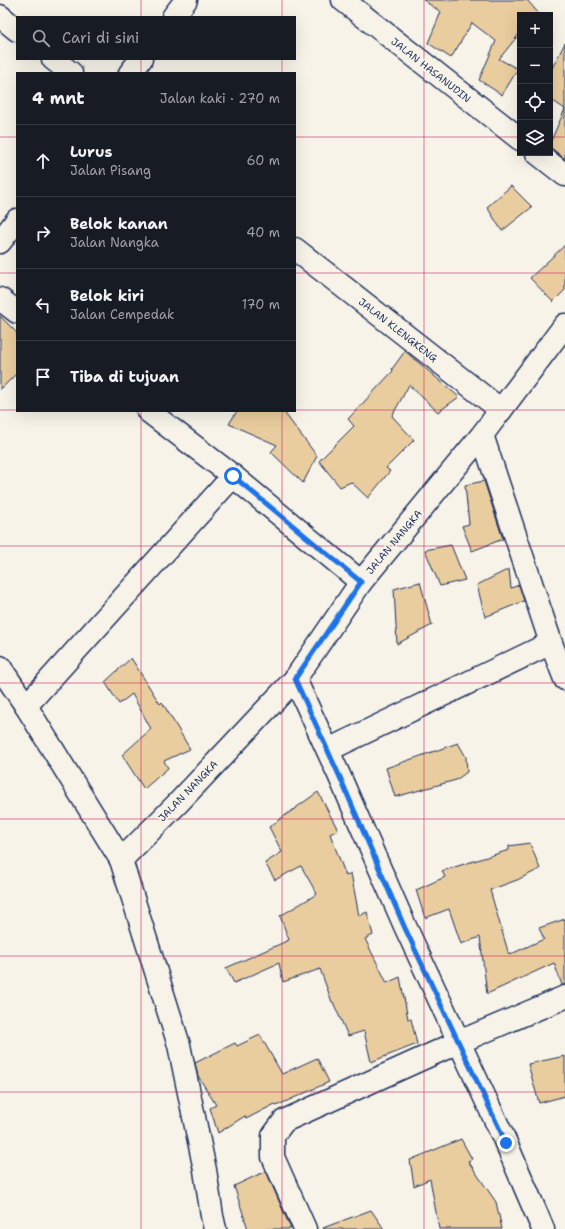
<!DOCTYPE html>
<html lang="id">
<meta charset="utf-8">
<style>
:root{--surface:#171b24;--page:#20242c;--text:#f1f3f6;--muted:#9ea1a6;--line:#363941}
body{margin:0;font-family:"Shantell Sans",sans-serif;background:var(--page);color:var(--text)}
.controls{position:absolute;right:12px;top:12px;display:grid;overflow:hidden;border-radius:0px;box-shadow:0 4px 16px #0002}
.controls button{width:36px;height:36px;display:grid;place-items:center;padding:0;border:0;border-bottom:1px solid var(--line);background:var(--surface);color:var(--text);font:20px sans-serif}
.stop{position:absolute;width:12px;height:12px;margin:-9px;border:3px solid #1a73e8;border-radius:50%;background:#fff}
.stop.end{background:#1a73e8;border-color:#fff;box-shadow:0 1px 4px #0008}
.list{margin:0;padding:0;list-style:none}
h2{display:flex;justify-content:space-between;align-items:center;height:52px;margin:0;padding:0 16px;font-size:17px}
h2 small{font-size:13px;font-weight:400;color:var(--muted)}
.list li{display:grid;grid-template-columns:26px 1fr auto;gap:12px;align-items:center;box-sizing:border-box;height:72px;padding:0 16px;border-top:1px solid var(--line)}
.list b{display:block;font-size:15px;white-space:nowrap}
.list p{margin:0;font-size:13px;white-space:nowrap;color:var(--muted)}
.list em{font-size:13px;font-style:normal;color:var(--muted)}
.icon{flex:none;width:22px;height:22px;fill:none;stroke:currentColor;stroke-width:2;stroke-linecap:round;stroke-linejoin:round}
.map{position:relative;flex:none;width:565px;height:1229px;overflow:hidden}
.search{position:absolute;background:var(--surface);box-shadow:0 4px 16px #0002;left:16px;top:16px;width:280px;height:44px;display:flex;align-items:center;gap:10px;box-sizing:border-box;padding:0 14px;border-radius:0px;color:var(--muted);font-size:15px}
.panel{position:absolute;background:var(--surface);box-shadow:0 4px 16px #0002;left:16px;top:72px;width:280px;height:340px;border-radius:0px}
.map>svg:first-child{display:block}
</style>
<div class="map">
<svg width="565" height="1229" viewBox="0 0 565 1229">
<rect width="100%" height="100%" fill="#f7f3e8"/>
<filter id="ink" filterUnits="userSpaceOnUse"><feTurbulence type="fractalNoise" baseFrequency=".025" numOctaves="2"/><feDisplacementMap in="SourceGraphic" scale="8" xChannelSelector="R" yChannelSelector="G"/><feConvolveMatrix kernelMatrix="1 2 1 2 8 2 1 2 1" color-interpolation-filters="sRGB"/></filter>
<g filter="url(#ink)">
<g fill="#eacd9e" stroke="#1b2f5e">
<polygon points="423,0 527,0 540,15 520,15 520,33 499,59 518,69 502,95 479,80 496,41 472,23 451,58 428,43 441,12"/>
<polygon points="565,43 565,159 550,147 550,143 565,109 550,99 550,72"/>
<polygon points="511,186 532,207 502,231 487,207"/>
<polygon points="565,245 565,290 553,302 530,278"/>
<polygon points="0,316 17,333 17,373 0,390"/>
<polygon points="405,351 459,397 438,412 409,385 392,416 414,440 386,468 390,471 368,498 351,482 340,487 319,461 354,426 348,419 393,371 392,369"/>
<polygon points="237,411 283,411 317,456 303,483 271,452 277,445 229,424"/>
<polygon points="484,481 503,539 472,551 462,526 469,524 465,485"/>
<polygon points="451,545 465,580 440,586 425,550"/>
<polygon points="509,569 511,588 519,585 524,601 485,617 477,585"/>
<polygon points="420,582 432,625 397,644 394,589"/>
<polygon points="131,658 160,704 162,702 190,749 164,761 168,768 144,789 122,755 151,729 132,694 119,704 105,682"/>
<polygon points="458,743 466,757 467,772 456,780 395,797 386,768"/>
<polygon points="318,792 338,830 330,834 346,876 351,873 359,916 367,912 373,935 365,939 387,983 400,977 408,1019 411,1019 417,1044 371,1062 364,1031 348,1036 333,1002 332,1002 320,969 283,982 279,963 234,983 226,968 289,940 280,916 317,894 301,866 275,880 265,863 282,852 269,827"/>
<polygon points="530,843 540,869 517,880 490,890 509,955 544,939 539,928 565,919 565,985 562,985 554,963 487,994 480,937 461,944 449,909 425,918 416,890 445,877 442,871 509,850 509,846"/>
<polygon points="260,1035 282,1074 317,1058 329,1082 276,1106 275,1104 246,1119 245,1116 218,1133 210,1108 216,1105 198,1076 195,1063 235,1043 237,1046"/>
<polygon points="565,1056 565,1096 539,1103 528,1064"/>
<polygon points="461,1139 472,1159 468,1161 496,1202 502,1229 439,1229 430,1179 414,1186 410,1160"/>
<polygon points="266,1171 291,1229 248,1229 234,1186"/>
<polygon points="371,1210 384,1229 324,1229 323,1228"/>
</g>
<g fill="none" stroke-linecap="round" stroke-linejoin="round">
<g stroke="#1b2f5e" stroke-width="25">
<g id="minor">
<polyline points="0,16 17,30"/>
<polyline points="173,17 186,0"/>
<polyline points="53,59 71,73"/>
<polyline points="130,73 141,59"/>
<polyline points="0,242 17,220"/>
<polyline points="295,249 501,410"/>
<polyline points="0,299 17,312"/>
<polyline points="148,411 233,476 361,582"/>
<polyline points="482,435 551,643 565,679"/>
<polyline points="0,667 26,706 121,860 179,1045 205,1170 212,1216 215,1229"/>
<polyline points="295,679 339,775 405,926 506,1143 543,1229"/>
<polyline points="26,706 233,476"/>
<polyline points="328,750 551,643"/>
<polyline points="121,860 178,803 295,679 361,582 482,435 565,325"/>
<polyline points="305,1229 273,1157 273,1136 284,1121 459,1042 565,997"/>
</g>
</g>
<g stroke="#1b2f5e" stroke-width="25">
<g id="major">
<polyline points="343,0 520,139"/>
<polyline points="537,153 565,175"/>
</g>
</g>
<use href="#minor" stroke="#f7f3e8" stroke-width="22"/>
<use href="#major" stroke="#f7f3e8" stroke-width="22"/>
</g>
</g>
<g fill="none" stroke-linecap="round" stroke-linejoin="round" filter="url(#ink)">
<polyline stroke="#1a73e8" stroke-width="5" points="233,476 361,582 295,679 339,775 404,926 506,1143"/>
</g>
<path fill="none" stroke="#c2185b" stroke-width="1" stroke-opacity="0.55" d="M141 0V17M282 0V17M424 0V1229M141 59V73M282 59V73M0 137H17M295 137H520M550 137H565M0 273H17M295 273H565M0 410H17M295 410H565M141 411V1229M282 411V1229M0 546H565M0 683H565M0 819H565M0 956H565M0 1092H565"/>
<g text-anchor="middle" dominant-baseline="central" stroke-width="3.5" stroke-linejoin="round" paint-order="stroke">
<g font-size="10" fill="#1b2f5e" stroke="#f7f3e8">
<text transform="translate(431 70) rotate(38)">JALAN HASANUDIN</text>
<text transform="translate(398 330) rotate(38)">JALAN KLENGKENG</text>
<text transform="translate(394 542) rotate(-50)">JALAN NANGKA</text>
<text transform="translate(188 791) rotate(-46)">JALAN NANGKA</text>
</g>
</g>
</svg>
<div class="controls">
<button>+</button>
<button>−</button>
<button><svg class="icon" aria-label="locate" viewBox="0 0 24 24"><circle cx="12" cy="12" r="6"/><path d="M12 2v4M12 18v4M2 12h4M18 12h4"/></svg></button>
<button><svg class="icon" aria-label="layers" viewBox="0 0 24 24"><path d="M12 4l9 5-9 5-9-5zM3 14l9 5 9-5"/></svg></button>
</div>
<div class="stop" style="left:233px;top:476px"></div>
<div class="stop end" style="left:506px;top:1143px"></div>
<div class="search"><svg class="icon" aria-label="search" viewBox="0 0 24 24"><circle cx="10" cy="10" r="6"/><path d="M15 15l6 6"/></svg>Cari di sini</div>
<section class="panel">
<h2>4 mnt<small>Jalan kaki · 270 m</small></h2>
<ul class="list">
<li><svg class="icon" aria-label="ahead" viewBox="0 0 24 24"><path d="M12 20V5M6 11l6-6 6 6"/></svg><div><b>Lurus</b><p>Jalan Pisang</p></div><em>60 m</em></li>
<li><svg class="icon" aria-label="right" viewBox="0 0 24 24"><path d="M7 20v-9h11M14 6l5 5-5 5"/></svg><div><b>Belok kanan</b><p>Jalan Nangka</p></div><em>40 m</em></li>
<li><svg class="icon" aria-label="left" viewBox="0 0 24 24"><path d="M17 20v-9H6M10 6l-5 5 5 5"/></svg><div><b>Belok kiri</b><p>Jalan Cempedak</p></div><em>170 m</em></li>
<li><svg class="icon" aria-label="arrive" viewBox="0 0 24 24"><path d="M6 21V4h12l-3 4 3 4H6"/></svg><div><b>Tiba di tujuan</b></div></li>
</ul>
</section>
</div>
